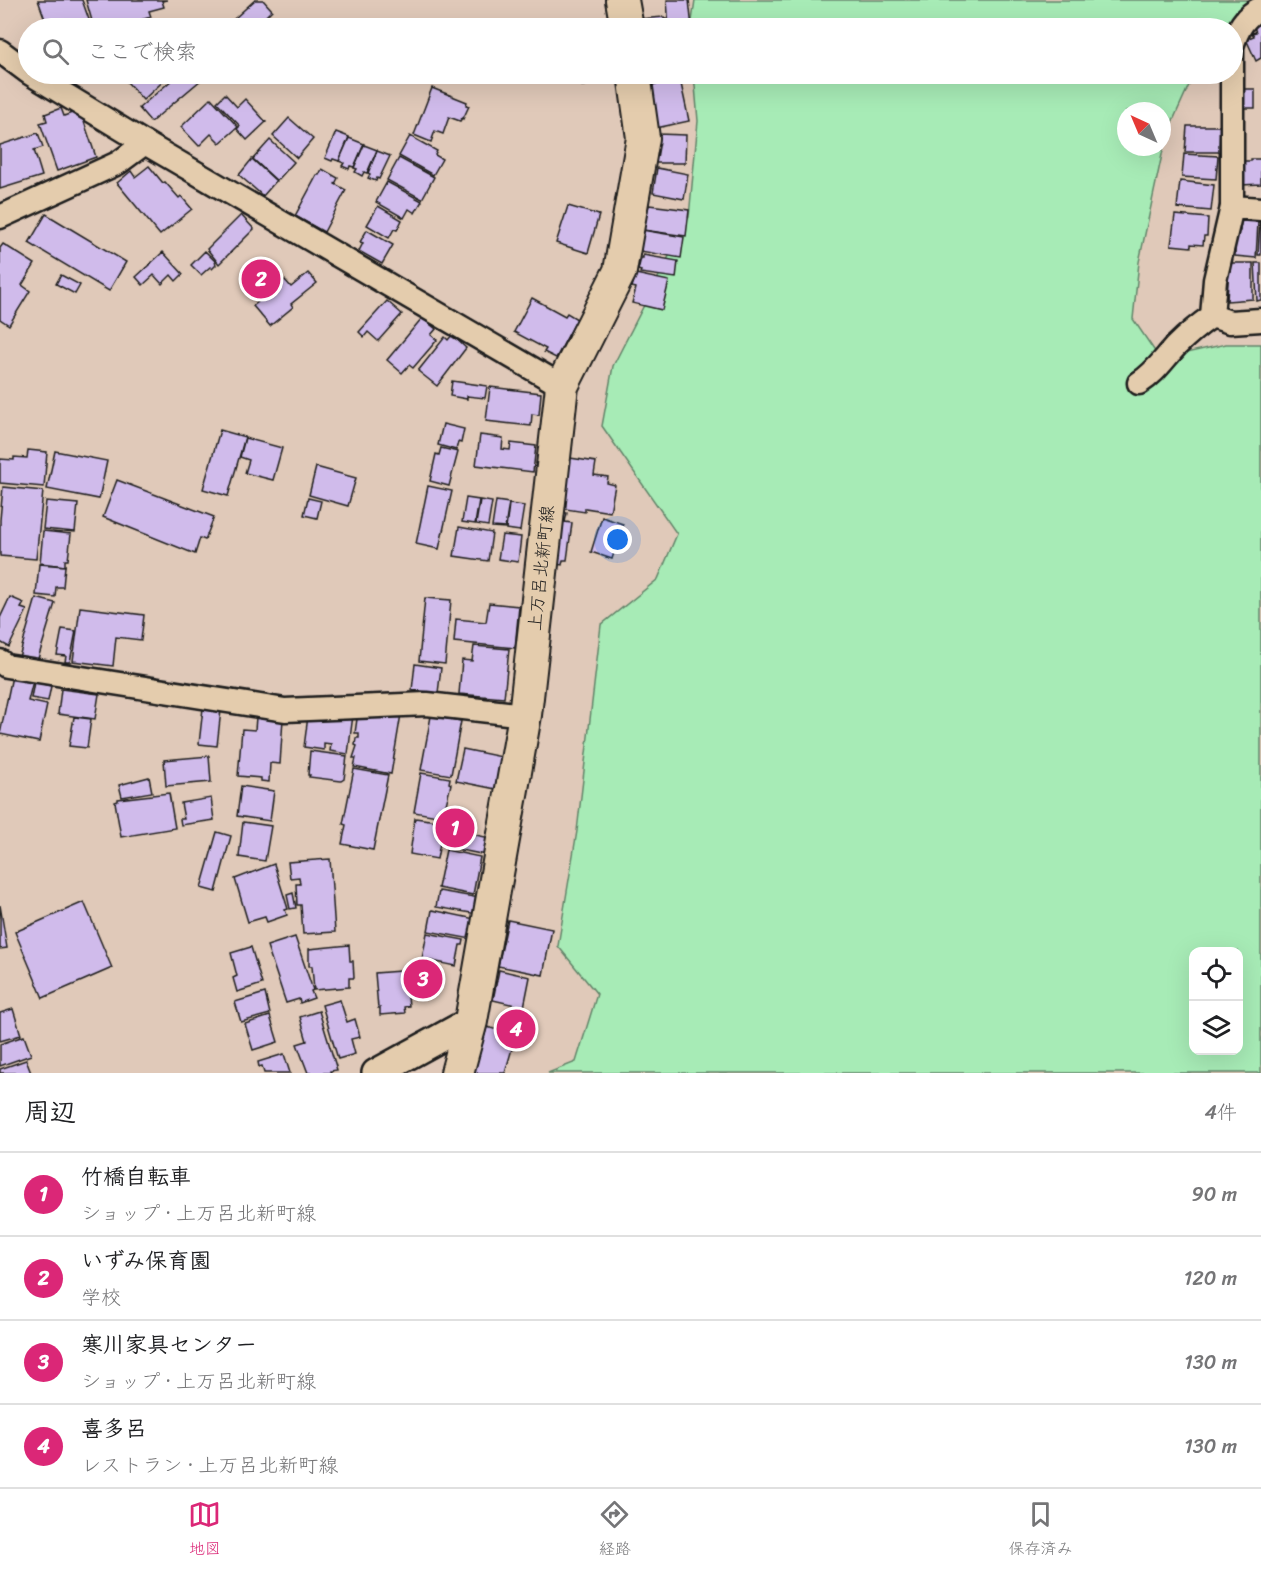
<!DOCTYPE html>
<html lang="ja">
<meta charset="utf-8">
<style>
:root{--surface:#fff;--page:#f6f6f6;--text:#202124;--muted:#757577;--line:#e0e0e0;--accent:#db2777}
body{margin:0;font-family:Sriracha,"Klee One",sans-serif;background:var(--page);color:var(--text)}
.controls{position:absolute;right:18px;bottom:18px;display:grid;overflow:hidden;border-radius:12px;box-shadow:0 6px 24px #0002}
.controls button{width:54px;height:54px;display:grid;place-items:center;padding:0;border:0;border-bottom:2px solid var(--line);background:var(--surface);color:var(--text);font:30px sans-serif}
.compass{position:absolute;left:1117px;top:102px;width:54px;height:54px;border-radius:50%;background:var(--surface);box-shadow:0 6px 24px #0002;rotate:316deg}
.you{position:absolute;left:618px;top:540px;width:21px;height:21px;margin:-15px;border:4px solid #fff;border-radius:50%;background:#1a73e8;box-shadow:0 0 0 9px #1a73e833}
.badge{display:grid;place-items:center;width:39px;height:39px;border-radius:50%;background:var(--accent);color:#fff;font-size:20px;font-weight:700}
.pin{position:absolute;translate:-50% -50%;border:3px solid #fff;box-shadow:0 2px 6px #0006}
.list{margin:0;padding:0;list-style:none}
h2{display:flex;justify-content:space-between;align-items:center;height:78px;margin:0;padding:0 24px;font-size:26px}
h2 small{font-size:20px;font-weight:400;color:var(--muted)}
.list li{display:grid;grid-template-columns:39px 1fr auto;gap:18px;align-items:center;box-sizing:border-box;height:84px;padding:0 24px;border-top:2px solid var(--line)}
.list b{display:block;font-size:22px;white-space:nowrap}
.list p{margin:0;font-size:20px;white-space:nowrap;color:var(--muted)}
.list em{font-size:20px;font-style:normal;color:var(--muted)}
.icon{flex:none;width:33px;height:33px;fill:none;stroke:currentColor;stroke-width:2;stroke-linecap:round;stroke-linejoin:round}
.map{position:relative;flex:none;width:1261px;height:1073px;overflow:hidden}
.search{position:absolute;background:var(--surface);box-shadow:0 6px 24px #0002;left:18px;right:18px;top:18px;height:66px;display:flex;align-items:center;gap:15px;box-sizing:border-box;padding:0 21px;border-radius:33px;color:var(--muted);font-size:22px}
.sheet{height:414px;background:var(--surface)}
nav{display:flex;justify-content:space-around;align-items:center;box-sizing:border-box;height:84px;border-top:2px solid var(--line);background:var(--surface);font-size:16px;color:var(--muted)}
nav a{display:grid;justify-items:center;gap:3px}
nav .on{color:var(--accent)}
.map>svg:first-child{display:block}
</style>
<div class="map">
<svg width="1261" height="1073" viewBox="0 0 1261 1073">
<rect width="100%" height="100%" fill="#e0c9b9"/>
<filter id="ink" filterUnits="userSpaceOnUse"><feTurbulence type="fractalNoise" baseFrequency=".0167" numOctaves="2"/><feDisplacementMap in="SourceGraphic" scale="12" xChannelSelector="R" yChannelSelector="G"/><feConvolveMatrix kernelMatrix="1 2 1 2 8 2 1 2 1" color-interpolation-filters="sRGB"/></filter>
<g filter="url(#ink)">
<g fill="#a7ebb6" stroke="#628469" stroke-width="1.5" fill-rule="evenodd">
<polygon points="695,0 1261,0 1230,28 691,28"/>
<path d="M694 74H1194L1166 136 1139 262 1133 319 1160 359 1226 344H1261V1073H548L576 1062 597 994 558 946 577 831 601 625 658 579 677 534 602 426 613 366 689 217 698 121ZM1126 111H1162V147H1126ZM1194 951H1238V1050H1194Z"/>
</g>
<g fill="#d0bbeb" stroke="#1c1c1c" stroke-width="1.5">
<polygon points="38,0 82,0 92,28 48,28"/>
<polygon points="86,0 167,0 162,1 164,7 149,11 151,17 137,21 140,28 94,28"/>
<polygon points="255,0 263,0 272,10 265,17 271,24 266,28 224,28"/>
<polygon points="667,0 689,0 692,28 669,28"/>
<polygon points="664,17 664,19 666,19 666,28 639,28 639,19"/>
<polygon points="595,20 596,28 575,28 575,22"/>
<polygon points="1261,21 1261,58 1256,61 1246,39 1254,36 1252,33 1256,32 1253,25"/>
<polygon points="120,74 171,74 143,100"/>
<polygon points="179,74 208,74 151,122 139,108"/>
<polygon points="580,74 616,74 617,81 582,86"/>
<polygon points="680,79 689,121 656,128 647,86"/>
<polygon points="432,88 467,102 466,105 469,106 463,119 462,118 460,121 449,117 443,134 435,131 431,142 414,135"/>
<polygon points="1241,89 1255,89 1255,108 1240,108"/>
<polygon points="225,94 237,107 245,99 266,122 247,140 237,129 240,126 217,102"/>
<polygon points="211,98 238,127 220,143 211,134 199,146 181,127"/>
<polygon points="61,108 64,116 80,110 96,157 57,171 40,123 47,121 45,114"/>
<polygon points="289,118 313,139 297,158 273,136"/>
<polygon points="1187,126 1220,126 1219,152 1185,152"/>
<polygon points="336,132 349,137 339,161 333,159 332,161 325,158"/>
<polygon points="38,133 43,147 34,150 42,176 0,189 0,145"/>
<polygon points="657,134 686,135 685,163 652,163"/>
<polygon points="410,136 437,151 435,155 442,159 433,175 399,156"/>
<polygon points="349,138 364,144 354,167 350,166 349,169 342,166 344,163 339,161"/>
<polygon points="270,140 294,162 277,181 253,159"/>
<polygon points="364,145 377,150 367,173 364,172 362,176 355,172 357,169 354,168"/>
<polygon points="377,151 390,156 379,179 377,178 376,181 368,178 370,174 368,173"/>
<polygon points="1184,154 1218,156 1216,179 1182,177"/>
<polygon points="399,158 434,177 422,199 387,180"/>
<polygon points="252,159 276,181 263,196 239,175"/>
<polygon points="1251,159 1261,159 1261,184 1241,185 1241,161 1251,161"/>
<polygon points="149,166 163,183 165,182 179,198 181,196 192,209 160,235 117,183 131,171 135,177"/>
<polygon points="657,168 688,174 684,199 653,193"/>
<polygon points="322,169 338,178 335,184 346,190 324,232 295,216 317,175 319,175"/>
<polygon points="1180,181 1214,185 1211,211 1177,208"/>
<polygon points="387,182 422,201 415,213 409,209 404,218 376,202"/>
<polygon points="649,205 689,210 686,236 643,230"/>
<polygon points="378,206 402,220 397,230 394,229 389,238 367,225"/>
<polygon points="568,206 599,215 588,253 556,243"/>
<polygon points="46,214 126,262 109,291 29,243"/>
<polygon points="241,215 254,229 219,264 207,249"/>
<polygon points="1175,215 1208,218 1207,236 1204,236 1203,245 1191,244 1191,247 1171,245"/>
<polygon points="1260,219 1261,219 1261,255 1258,255"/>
<polygon points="1241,221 1258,222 1256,258 1235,256 1235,231 1240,231"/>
<polygon points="367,230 393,245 382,264 359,251 363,243 360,242"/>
<polygon points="642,230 684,237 681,258 640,251"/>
<polygon points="3,244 35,264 22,285 30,291 9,325 0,319 0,248"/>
<polygon points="205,251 215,261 216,265 212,269 210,267 201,275 191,265"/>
<polygon points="163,252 183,274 176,281 171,275 162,284 154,275 143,285 136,277"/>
<polygon points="643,255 678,261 676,278 640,273 641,271 638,270 641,258 643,258"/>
<polygon points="1229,263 1253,263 1253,299 1227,301"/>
<polygon points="1255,263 1261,263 1261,300 1257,301"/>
<polygon points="308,273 317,283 291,304 293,307 270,326 253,306 285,280 291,287"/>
<polygon points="636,274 669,281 662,310 632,303 636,288 632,287"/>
<polygon points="61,275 80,285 75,294 56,284"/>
<polygon points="532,298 565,316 567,313 577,319 556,358 544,352 546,349 514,332"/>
<polygon points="387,301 402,314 378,341 368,332 364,337 359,332"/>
<polygon points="422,318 436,329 431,335 437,340 413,368 409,365 402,373 387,360"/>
<polygon points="452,335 466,348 437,386 418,371 445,337 448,340"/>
<polygon points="452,381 487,386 485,398 467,396 467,399 450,396"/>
<polygon points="490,387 541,393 539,415 532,414 531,426 486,421"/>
<polygon points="443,424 464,429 461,443 458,442 456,450 438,445"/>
<polygon points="220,430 245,437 228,496 203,489"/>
<polygon points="480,435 503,438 502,449 510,450 511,443 536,446 533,472 476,465"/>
<polygon points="245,438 282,448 273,480 245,473 249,460 240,457"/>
<polygon points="441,448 458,452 449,486 430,481 436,454 439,455"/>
<polygon points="28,450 47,452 44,487 0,483 0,459 14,460 14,457 27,458"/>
<polygon points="55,451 107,461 99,499 47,489"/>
<polygon points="570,458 596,462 594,475 608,477 607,483 615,485 610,512 585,508 585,512 559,508"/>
<polygon points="316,467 356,478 348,506 309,495"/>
<polygon points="117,480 214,517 205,540 200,538 195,554 103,517"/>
<polygon points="428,486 452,491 439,549 416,544"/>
<polygon points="3,487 43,491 36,559 0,556 0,520"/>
<polygon points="308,498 321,501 317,518 304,515"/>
<polygon points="466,498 479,500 475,524 462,522"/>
<polygon points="480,500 492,502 488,526 476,524"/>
<polygon points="46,501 78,504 75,532 43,529"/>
<polygon points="496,501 509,503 505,528 492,527"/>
<polygon points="509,504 524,506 520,531 506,529"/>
<polygon points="558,511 567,513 565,522 572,523 567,560 563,560 562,565 550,563"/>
<polygon points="602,517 623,524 612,559 591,552"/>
<polygon points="459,527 492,533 488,561 454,556"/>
<polygon points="43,531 71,534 68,560 65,560 65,566 40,563"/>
<polygon points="502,535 521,537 518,562 498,559"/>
<polygon points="39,564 65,566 63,587 56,587 55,597 36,595"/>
<polygon points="10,597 24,603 21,608 27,610 9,647 0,642 0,618"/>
<polygon points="36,598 55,603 37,662 19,657"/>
<polygon points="425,598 451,600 445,664 419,661"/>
<polygon points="489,603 519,606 515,648 454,642 456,619 486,622"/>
<polygon points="80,607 144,615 141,640 116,637 113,666 73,661"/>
<polygon points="62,629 76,631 70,662 65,662 66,656 57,655"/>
<polygon points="474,646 509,649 504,698 459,694 462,660 472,661"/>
<polygon points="415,664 441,668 438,693 412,690"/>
<polygon points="12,676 33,681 28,701 47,705 39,742 0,734"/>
<polygon points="34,682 51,686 48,701 31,698"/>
<polygon points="61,689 99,694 95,719 58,714"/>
<polygon points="203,708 221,710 217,746 199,744"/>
<polygon points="358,712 401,714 391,774 354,767 356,758 353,758 357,746 355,745 356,738 359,738 359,733 355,733"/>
<polygon points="335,713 353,715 348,754 330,751 331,744 324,743 324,750 304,747 308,716 334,720"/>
<polygon points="431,716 461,721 451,775 421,770"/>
<polygon points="74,717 91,719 87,748 69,746"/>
<polygon points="256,717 283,719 280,764 270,763 269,782 261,781 261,778 238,776 242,729 255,730"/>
<polygon points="463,749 502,757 496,789 456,781"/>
<polygon points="310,751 347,756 344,779 341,781 309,777 310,775 308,775"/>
<polygon points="209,756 211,782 166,786 164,760"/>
<polygon points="354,769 388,775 373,850 342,844 346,825 343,824"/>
<polygon points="421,773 450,778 449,783 451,784 443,817 414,812"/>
<polygon points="149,777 152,792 122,797 119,785"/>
<polygon points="241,786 274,791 270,821 237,816"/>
<polygon points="169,793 175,828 121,837 115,802 118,801 118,799"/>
<polygon points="211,798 214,820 181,825 180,819 184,819 181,803"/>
<polygon points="415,818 444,822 437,859 410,854"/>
<polygon points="243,822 271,826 265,861 239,857"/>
<polygon points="217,832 231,836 216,892 201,888"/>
<polygon points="462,832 490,838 486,855 446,847 448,834 462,837"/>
<polygon points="446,850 480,857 473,895 438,888"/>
<polygon points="330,859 335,932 303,934 301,905 297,905 296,884 300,884 299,877 290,878 288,862"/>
<polygon points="274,864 288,909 285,910 287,915 267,922 265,917 248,922 235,879"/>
<polygon points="439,891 480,898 477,914 436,907"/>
<polygon points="293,893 296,908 290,909 287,895"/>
<polygon points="84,902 112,968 43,998 15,932"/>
<polygon points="0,905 7,948 0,949"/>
<polygon points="432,910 475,919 471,939 428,931"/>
<polygon points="508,920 552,929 543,975 498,966"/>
<polygon points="427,933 464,940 463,945 460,945 456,966 422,959"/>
<polygon points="295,937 313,990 311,991 314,998 300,1003 299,999 286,1003 267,946"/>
<polygon points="349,945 350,961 353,961 354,978 349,978 349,987 314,990 312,966 309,966 309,949"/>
<polygon points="251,947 262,984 237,992 233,978 237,976 231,953"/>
<polygon points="413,970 414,985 409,985 411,996 408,996 409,1006 404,1007 405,1013 380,1015 380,1008 378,1008 375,973"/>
<polygon points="499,970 530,977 524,1007 493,1000"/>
<polygon points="265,993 270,1014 241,1022 235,1002"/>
<polygon points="340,1000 347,1022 355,1019 360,1037 351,1039 355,1054 338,1059 322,1005"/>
<polygon points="13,1009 21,1035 0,1041 0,1013"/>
<polygon points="319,1011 337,1070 330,1071 331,1073 308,1073 297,1044 307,1041 300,1017"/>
<polygon points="270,1016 278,1042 253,1050 245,1024"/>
<polygon points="487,1027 516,1035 505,1073 474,1073"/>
<polygon points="24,1036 31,1055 0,1066 0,1044"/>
<polygon points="284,1054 290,1073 264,1073 262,1066 259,1067 258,1062"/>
<polygon points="26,1060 31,1073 0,1073 0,1069"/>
</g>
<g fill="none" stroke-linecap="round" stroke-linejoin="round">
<g stroke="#1c1c1c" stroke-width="27">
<g id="minor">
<path d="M1232 46C1238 29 1244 16 1261 8"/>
<polyline points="0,51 28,72"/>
<polyline points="31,74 145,143 562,386"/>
<polyline points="1232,207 1261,209"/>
<polyline points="0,217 118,163 145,143"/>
<polyline points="1212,316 1230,322 1261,320"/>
<path d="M1139 383C1155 373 1163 360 1176 346 1187 335 1199 325 1212 316L1215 280 1232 207V50"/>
<polyline points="0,661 6,666 285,710 427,704 525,715"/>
</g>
</g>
<g stroke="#1c1c1c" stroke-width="32">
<polyline id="tertiary" points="376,1073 471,1021"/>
</g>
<g stroke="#1c1c1c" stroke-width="36">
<g id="secondary">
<polyline points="622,0 627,28"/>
<polyline points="457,1073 471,1021 525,715 562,386 620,271 643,138 634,74"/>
</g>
</g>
<use href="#minor" stroke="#e4ccad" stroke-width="22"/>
<use href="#tertiary" stroke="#e4ccad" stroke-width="27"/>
<use href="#secondary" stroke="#e4ccad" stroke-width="32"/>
</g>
</g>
<g text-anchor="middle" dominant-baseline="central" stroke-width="4.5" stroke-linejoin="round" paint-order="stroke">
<g font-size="18" fill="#1c1c1c" stroke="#e4ccad">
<text transform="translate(541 568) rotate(-84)">上万呂北新町線</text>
</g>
</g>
</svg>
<div class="controls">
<button><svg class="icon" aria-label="locate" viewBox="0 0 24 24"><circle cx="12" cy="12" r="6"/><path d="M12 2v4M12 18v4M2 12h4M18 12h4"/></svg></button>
<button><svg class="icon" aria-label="layers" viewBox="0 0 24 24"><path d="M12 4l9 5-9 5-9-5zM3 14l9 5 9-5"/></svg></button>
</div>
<svg class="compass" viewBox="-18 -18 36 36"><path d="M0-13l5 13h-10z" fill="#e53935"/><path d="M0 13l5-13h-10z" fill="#757577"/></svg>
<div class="you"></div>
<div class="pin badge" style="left:455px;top:828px">1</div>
<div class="pin badge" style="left:261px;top:279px">2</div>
<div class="pin badge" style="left:423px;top:979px">3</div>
<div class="pin badge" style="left:516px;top:1029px">4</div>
<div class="search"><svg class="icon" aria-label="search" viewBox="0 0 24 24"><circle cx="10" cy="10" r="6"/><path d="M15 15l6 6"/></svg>ここで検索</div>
</div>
<section class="sheet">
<h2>周辺<small>4件</small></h2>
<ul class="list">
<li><span class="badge">1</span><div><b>竹橋自転車</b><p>ショップ · 上万呂北新町線</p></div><em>90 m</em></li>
<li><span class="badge">2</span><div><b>いずみ保育園</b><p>学校</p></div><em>120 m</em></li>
<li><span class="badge">3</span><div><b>寒川家具センター</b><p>ショップ · 上万呂北新町線</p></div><em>130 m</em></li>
<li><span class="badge">4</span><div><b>喜多呂</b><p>レストラン · 上万呂北新町線</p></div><em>130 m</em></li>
</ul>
</section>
<nav>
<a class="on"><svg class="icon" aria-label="map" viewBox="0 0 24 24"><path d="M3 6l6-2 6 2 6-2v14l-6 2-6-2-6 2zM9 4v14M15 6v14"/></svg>地図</a>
<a><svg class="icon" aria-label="directions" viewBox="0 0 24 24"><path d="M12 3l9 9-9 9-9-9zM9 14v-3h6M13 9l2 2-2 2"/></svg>経路</a>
<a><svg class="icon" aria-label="saved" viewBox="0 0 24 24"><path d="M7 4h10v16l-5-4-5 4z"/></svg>保存済み</a>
</nav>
